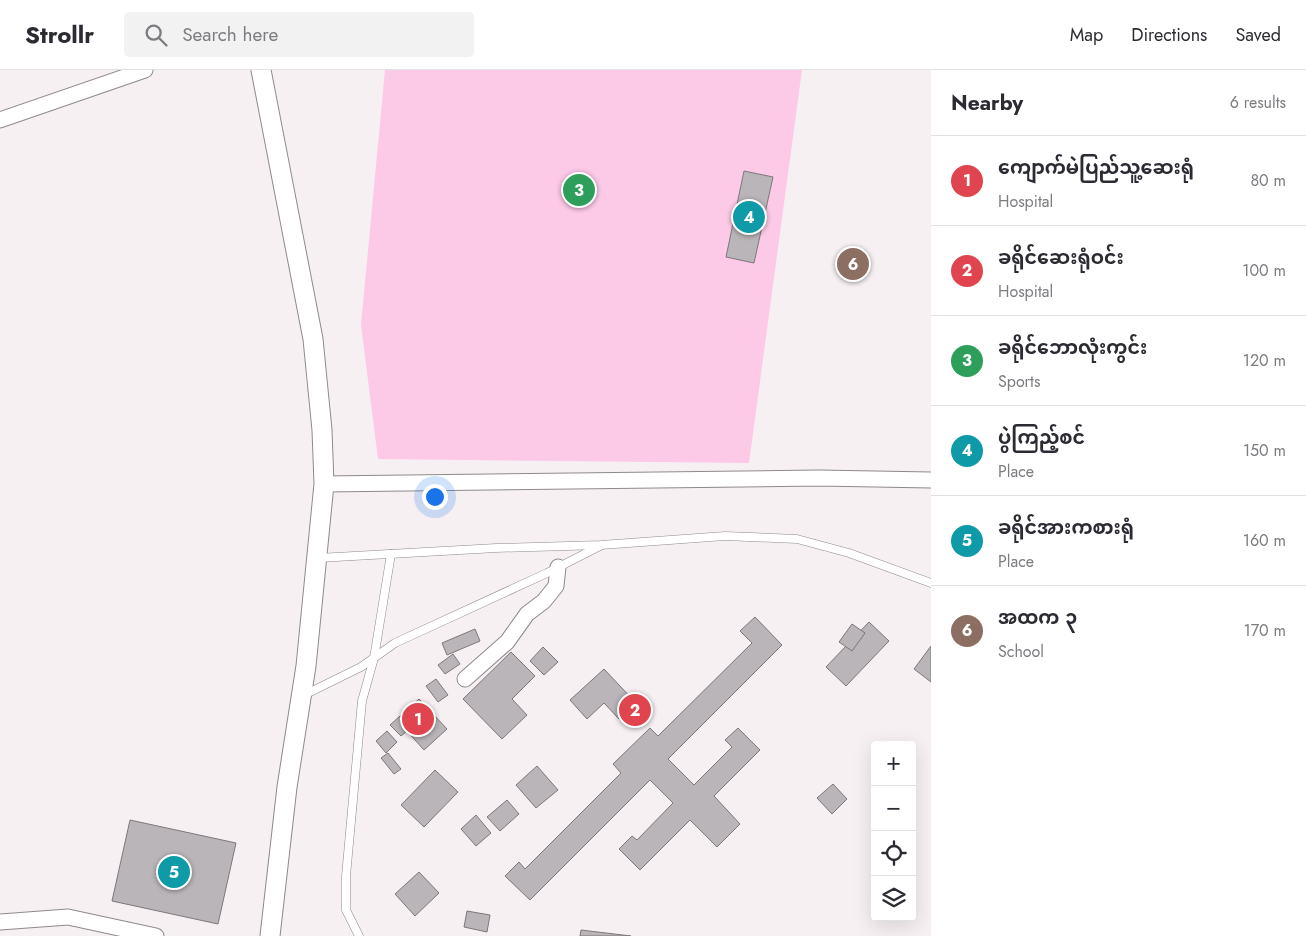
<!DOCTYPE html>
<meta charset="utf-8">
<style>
:root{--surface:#fff;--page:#f2f2f3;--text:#2b2b33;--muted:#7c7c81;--line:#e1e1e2;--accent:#7c3aed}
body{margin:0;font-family:Jost,"Noto Sans Myanmar",sans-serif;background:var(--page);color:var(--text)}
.controls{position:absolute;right:15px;bottom:15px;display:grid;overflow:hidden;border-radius:5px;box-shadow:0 5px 20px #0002}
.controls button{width:45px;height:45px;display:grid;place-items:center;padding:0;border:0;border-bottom:1px solid var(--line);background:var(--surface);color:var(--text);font:25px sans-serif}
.you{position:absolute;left:434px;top:426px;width:18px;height:18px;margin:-12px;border:4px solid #fff;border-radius:50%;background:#1a73e8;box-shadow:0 0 0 8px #1a73e833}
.badge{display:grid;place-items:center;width:32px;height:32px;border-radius:50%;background:var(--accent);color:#fff;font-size:16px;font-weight:700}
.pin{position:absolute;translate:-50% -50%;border:2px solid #fff;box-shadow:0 1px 5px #0006}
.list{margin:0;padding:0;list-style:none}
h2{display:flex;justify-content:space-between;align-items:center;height:65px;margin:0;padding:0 20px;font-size:21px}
h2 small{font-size:16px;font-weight:400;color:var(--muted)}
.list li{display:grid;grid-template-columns:32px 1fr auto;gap:15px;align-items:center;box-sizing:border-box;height:90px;padding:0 20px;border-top:1px solid var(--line)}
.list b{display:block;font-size:19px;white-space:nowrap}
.list p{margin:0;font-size:16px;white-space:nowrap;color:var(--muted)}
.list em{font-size:16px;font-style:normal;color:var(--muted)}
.icon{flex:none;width:28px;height:28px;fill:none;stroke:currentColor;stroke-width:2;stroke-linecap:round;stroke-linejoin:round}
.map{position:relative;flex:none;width:931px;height:866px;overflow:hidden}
header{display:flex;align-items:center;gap:30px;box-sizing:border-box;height:70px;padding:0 25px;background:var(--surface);border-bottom:1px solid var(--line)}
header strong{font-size:24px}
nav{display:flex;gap:28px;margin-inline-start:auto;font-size:18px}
.search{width:350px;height:45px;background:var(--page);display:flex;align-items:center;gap:12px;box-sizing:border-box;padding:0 18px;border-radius:5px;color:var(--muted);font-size:19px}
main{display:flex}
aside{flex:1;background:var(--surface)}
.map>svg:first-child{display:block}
</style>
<header>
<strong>Strollr</strong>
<div class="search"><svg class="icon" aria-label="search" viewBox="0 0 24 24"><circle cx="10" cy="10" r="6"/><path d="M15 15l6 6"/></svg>Search here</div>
<nav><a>Map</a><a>Directions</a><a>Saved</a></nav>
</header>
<main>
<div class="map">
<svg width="931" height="866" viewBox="0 0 931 866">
<rect width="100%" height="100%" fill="#f6f0f3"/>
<polygon fill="#fcc9e7" points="385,0 802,0 749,393 378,389 361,255"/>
<g fill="#bab5b8" stroke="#7d777a">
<polygon points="744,101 773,107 754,193 726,187"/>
<polygon points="755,547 782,575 668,689 694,715 732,677 725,670 738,658 760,680 714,726 740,754 717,777 690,750 640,800 619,779 632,766 637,770 673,733 650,710 530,830 505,806 519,792 525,799 621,703 613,694 650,658 658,666 752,573 740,561"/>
<polygon points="869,552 889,571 846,616 826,597"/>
<polygon points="852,554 865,563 852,581 839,572"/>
<polygon points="475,559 480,571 447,585 442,573"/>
<polygon points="931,576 931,612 914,599"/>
<polygon points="543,577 558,592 544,605 530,591"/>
<polygon points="511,582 535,606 512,629 527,645 502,669 463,629"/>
<polygon points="453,584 460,594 445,604 438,595"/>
<polygon points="604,599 636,633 619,649 604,633 587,649 570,630"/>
<polygon points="436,609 448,625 438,632 426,616"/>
<polygon points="419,629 447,659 424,680 407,661 401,666 390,655"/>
<polygon points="387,661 397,672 386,683 376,671"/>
<polygon points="388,683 401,699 394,704 381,688"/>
<polygon points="537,696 558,720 536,738 516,715"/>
<polygon points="435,700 458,722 424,757 401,735"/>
<polygon points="833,714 847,729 832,744 817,728"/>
<polygon points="507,730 519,744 500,761 487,747"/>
<polygon points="476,745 491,763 476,776 461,759"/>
<polygon points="130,750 236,773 218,854 112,831"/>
<polygon points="419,802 439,823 415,846 395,824"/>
<polygon points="467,841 490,845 487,862 464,857"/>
<polygon points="581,860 631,866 580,866"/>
</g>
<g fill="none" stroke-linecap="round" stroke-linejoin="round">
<g stroke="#8f898c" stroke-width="9">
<g id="service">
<polyline points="318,488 496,478 601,475 725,466 797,469 849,483 931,513"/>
<polyline points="302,626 361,597 395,573 547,503 600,476"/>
<polyline points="359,866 346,840 346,806 362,631 374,588 391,484"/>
</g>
</g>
<g stroke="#8f898c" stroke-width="17">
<g id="minor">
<polyline points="0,50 145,0"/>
<polyline points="324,414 819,408 931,410"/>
<polyline points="465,609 507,572 527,544 544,531 556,516 558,497"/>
<polyline points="0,852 68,847 156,866"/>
</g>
</g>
<g stroke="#8f898c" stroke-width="21">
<polyline id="tertiary" points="261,0 313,269 322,360 324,414 306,596 287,717 270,866"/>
</g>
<use href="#service" stroke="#fff" stroke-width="8"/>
<use href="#minor" stroke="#fff" stroke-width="15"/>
<use href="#tertiary" stroke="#fff" stroke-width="19"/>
</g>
</svg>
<div class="controls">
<button>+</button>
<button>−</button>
<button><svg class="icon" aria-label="locate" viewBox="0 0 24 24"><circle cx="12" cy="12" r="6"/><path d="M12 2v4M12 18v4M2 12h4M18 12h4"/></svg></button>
<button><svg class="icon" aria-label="layers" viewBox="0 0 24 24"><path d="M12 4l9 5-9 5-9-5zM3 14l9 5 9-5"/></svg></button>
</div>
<div class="you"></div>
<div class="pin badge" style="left:418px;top:649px;background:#e0444e">1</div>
<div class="pin badge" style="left:635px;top:640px;background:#e0444e">2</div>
<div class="pin badge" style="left:579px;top:120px;background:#2e9e5b">3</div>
<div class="pin badge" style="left:749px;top:147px;background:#0f9aa8">4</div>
<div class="pin badge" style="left:174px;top:802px;background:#0f9aa8">5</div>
<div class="pin badge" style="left:853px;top:194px;background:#8d6e63">6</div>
</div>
<aside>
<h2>Nearby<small>6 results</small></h2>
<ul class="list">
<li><span class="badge" style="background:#e0444e">1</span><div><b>ကျောက်မဲပြည်သူ့ဆေးရုံ</b><p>Hospital</p></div><em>80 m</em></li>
<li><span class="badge" style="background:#e0444e">2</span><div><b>ခရိုင်ဆေးရုံဝင်း</b><p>Hospital</p></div><em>100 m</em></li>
<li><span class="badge" style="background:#2e9e5b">3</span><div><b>ခရိုင်ဘောလုံးကွင်း</b><p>Sports</p></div><em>120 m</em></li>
<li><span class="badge" style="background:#0f9aa8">4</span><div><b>ပွဲကြည့်စင်</b><p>Place</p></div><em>150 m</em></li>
<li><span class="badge" style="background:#0f9aa8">5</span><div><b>ခရိုင်အားကစားရုံ</b><p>Place</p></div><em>160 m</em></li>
<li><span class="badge" style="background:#8d6e63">6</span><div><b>အထက ၃</b><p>School</p></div><em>170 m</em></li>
</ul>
</aside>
</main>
